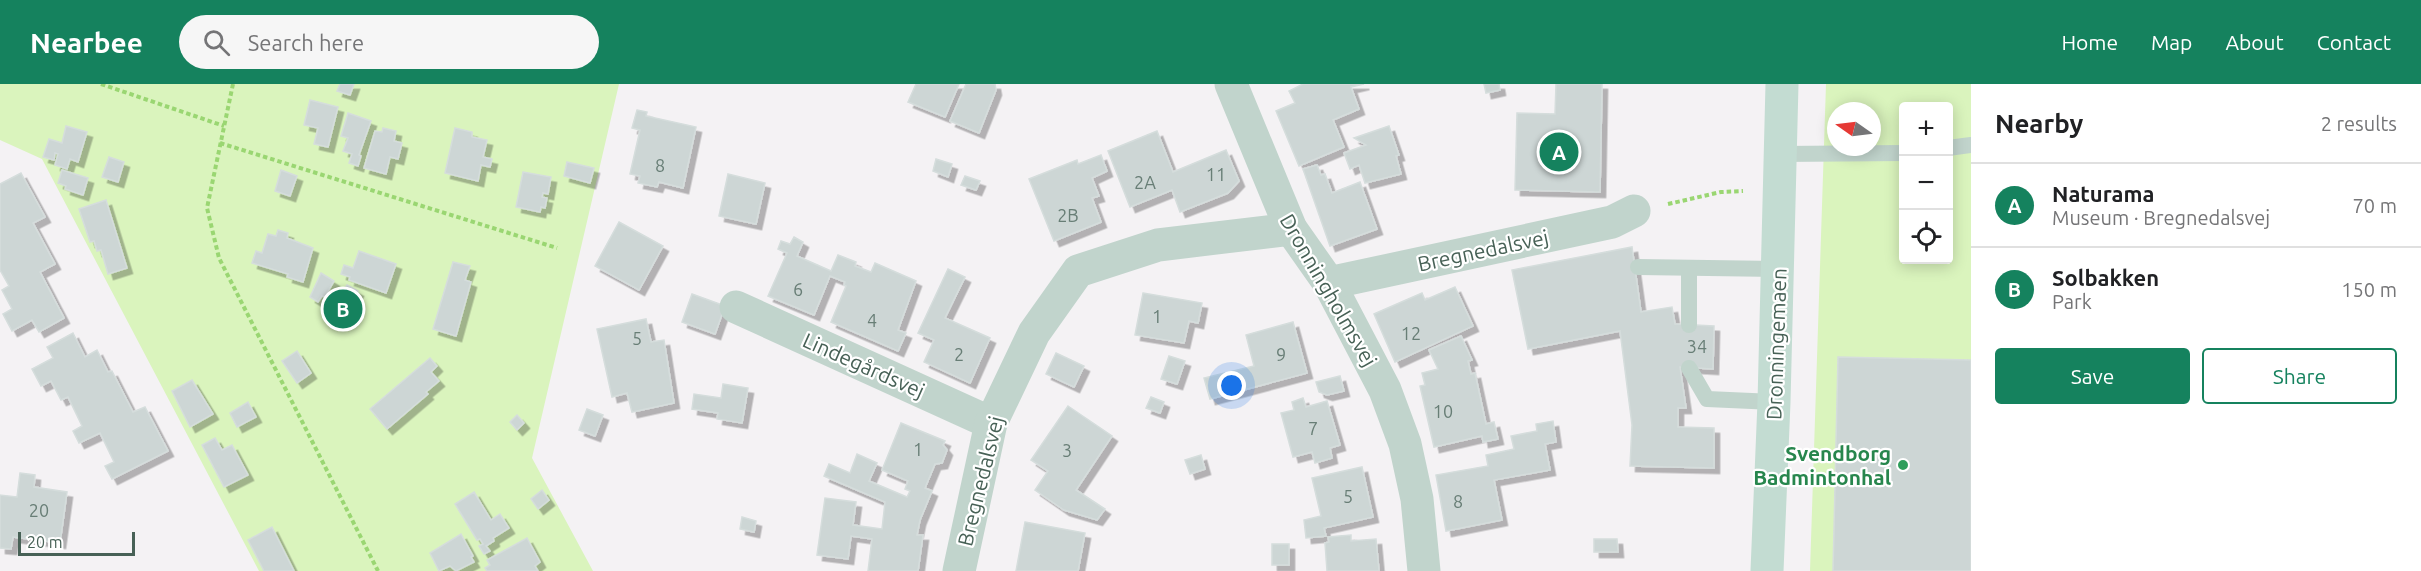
<!DOCTYPE html>
<meta charset="utf-8">
<style>
:root{--surface:#fff;--page:#f6f6f6;--text:#202124;--muted:#757577;--line:#e0e0e0;--accent:#15825e}
body{margin:0;font-family:Ubuntu,sans-serif;background:var(--page);color:var(--text)}
.controls{position:absolute;right:18px;top:18px;display:grid;overflow:hidden;border-radius:6px;box-shadow:0 3px 15px #0003}
.controls button{width:54px;height:54px;display:grid;place-items:center;padding:0;border:0;border-bottom:2px solid var(--line);background:var(--surface);color:var(--text);font:30px sans-serif}
.compass{position:absolute;left:1827px;top:18px;width:54px;height:54px;border-radius:50%;background:var(--surface);box-shadow:0 3px 15px #0003;rotate:284deg}
.scale{position:absolute;left:18px;bottom:15px;width:117px;box-sizing:border-box;padding-left:6px;border:3px solid #476156;border-top:0;font-size:16px;line-height:21px;white-space:nowrap;color:#476156;-webkit-text-stroke:4px #fff;paint-order:stroke}
.you{position:absolute;left:1232px;top:302px;width:21px;height:21px;margin:-15px;border:4px solid #fff;border-radius:50%;background:#1a73e8;box-shadow:0 0 0 9px #1a73e833}
.badge{display:grid;place-items:center;width:39px;height:39px;border-radius:50%;background:var(--accent);color:#fff;font-size:20px;font-weight:700}
.pin{position:absolute;translate:-50% -50%;border:3px solid #fff;box-shadow:0 2px 6px #0006}
.list{margin:0;padding:0;list-style:none}
h2{display:flex;justify-content:space-between;align-items:center;height:78px;margin:0;padding:0 24px;font-size:26px}
h2 small{font-size:20px;font-weight:400;color:var(--muted)}
.list li{display:grid;grid-template-columns:39px 1fr auto;gap:18px;align-items:center;box-sizing:border-box;height:84px;padding:0 24px;border-top:2px solid var(--line)}
.list b{display:block;font-size:22px;white-space:nowrap}
.list p{margin:0;font-size:20px;white-space:nowrap;color:var(--muted)}
.list em{font-size:20px;font-style:normal;color:var(--muted)}
.actions{display:flex;gap:12px;padding:18px 24px}
.actions a{flex:1;padding:14px 0;border:2px solid var(--accent);border-radius:6px;text-align:center;font-size:21px;color:var(--accent)}
.actions .main{background:var(--accent);color:#fff}
.icon{flex:none;width:33px;height:33px;fill:none;stroke:currentColor;stroke-width:2;stroke-linecap:round;stroke-linejoin:round}
.map{position:relative;flex:none;width:1971px;height:487px;overflow:hidden}
header{display:flex;align-items:center;gap:36px;box-sizing:border-box;height:84px;padding:0 30px;background:var(--accent);color:#fff}
header strong{font-size:28px}
nav{display:flex;gap:33px;margin-inline-start:auto;font-size:21px}
.search{width:420px;height:54px;background:var(--page);display:flex;align-items:center;gap:15px;box-sizing:border-box;padding:0 21px;border-radius:33px;color:var(--muted);font-size:22px}
main{display:flex}
aside{flex:1;background:var(--surface)}
.map>svg:first-child{display:block}
</style>
<header>
<strong>Nearbee</strong>
<div class="search"><svg class="icon" aria-label="search" viewBox="0 0 24 24"><circle cx="10" cy="10" r="6"/><path d="M15 15l6 6"/></svg>Search here</div>
<nav><a>Home</a><a>Map</a><a>About</a><a>Contact</a></nav>
</header>
<main>
<div class="map">
<svg width="1971" height="487" viewBox="0 0 1971 487">
<defs>
<filter id="shadow"><feDropShadow dx="5.5" dy="5.5" stdDeviation="0" flood-color="#0004"/></filter>
</defs>
<rect width="100%" height="100%" fill="#f4f2f4"/>
<g fill="#daf4bd" fill-rule="evenodd">
<polygon points="0,0 619,0 532,374 593,487 259,487 42,75 0,56"/>
<path d="M1826 0H1971V487H1810ZM1904 22H1948V176H1904ZM1836 27H1872V63H1836Z"/>
</g>
<g fill="#cdd6d5" stroke="#d5dddc" stroke-width="1.5" filter="url(#shadow)">
<polygon points="340,0 354,0 350,11 337,7"/>
<polygon points="916,0 959,0 945,33 908,18"/>
<polygon points="966,0 995,0 996,6 979,49 950,37"/>
<polygon points="1303,0 1364,0 1351,3 1359,25 1333,36 1344,63 1299,82 1276,27 1295,19 1289,7"/>
<polygon points="1484,0 1499,0 1500,6 1486,9"/>
<polygon points="1556,0 1602,0 1600,108 1515,106 1517,29 1555,30"/>
<polygon points="310,16 338,23 328,63 314,60 318,44 304,41"/>
<polygon points="637,26 647,28 646,32 696,43 683,104 659,98 657,103 638,99 640,92 630,90 640,46 632,44"/>
<polygon points="348,29 371,37 359,71 361,72 358,82 349,79 352,70 343,67 348,54 341,52"/>
<polygon points="66,42 87,48 78,78 70,75 67,85 55,81 58,70 55,69 54,76 43,73 49,55 62,59"/>
<polygon points="1389,42 1399,71 1396,72 1401,90 1365,99 1359,81 1350,85 1344,69 1366,61 1354,54"/>
<polygon points="383,44 396,47 394,57 402,59 398,75 390,73 386,90 364,84 375,47 382,48"/>
<polygon points="455,44 472,48 472,53 487,56 483,73 492,75 490,83 481,81 478,97 445,89"/>
<polygon points="1157,47 1173,88 1226,66 1239,97 1228,109 1180,128 1172,106 1130,123 1108,67"/>
<polygon points="1101,71 1107,87 1092,94 1099,112 1092,114 1101,138 1054,157 1029,95 1077,76 1078,80"/>
<polygon points="109,73 124,78 118,98 102,93"/>
<polygon points="936,75 952,80 948,93 933,87"/>
<polygon points="567,78 594,84 590,99 564,92"/>
<polygon points="1317,81 1321,91 1325,90 1332,109 1360,98 1377,145 1330,162 1303,85"/>
<polygon points="62,86 88,94 83,111 65,105 66,102 58,99"/>
<polygon points="281,86 297,92 290,112 275,107"/>
<polygon points="523,88 551,93 548,110 543,109 542,113 547,114 545,124 541,123 540,128 516,123"/>
<polygon points="21,89 45,133 33,139 55,180 40,188 64,234 39,248 32,236 12,247 3,230 12,225 2,206 9,202 0,186 0,100"/>
<polygon points="728,90 765,99 756,140 719,132"/>
<polygon points="965,92 980,97 976,106 961,101"/>
<polygon points="106,116 127,184 108,190 101,166 97,167 94,157 90,158 79,125"/>
<polygon points="619,138 663,162 639,206 595,182"/>
<polygon points="278,146 288,149 287,154 313,164 303,198 287,193 288,190 252,179 256,167 262,169 268,150 276,152"/>
<polygon points="794,153 803,158 797,172 831,187 838,171 856,178 855,182 871,188 875,179 916,197 898,246 906,249 898,267 831,238 846,202 844,201 845,198 830,192 814,231 768,212 787,169 778,165 781,157 790,160"/>
<polygon points="1632,163 1641,228 1672,223 1675,240 1714,242 1713,285 1680,283 1686,324 1678,324 1678,343 1714,344 1714,384 1630,382 1632,341 1620,247 1528,265 1512,186"/>
<polygon points="359,167 396,180 386,209 349,196 350,193 341,190 344,181 353,184"/>
<polygon points="453,178 470,182 465,196 471,198 456,252 433,245"/>
<polygon points="948,185 965,193 945,234 990,254 970,299 924,278 934,256 918,249"/>
<polygon points="321,189 334,197 325,213 322,212 318,218 310,213"/>
<polygon points="347,201 358,207 348,224 337,218"/>
<polygon points="1455,203 1473,242 1395,278 1374,230 1422,209 1425,216"/>
<polygon points="1143,209 1202,219 1198,239 1189,237 1184,259 1135,251"/>
<polygon points="692,210 725,222 715,250 682,238"/>
<polygon points="646,235 651,258 664,256 674,319 632,328 627,309 612,313 597,245"/>
<polygon points="1293,238 1307,289 1210,315 1204,294 1254,282 1246,251"/>
<polygon points="73,249 85,273 97,266 108,288 112,287 133,328 145,323 168,367 112,395 105,382 114,378 100,349 79,359 73,347 82,342 68,313 61,316 51,297 41,302 32,285 53,274 47,263"/>
<polygon points="1461,252 1472,276 1468,277 1471,290 1475,289 1486,340 1494,338 1498,355 1483,358 1482,352 1434,363 1420,302 1425,301 1422,289 1438,285 1429,266"/>
<polygon points="297,267 311,289 297,299 282,277"/>
<polygon points="1056,269 1084,282 1074,303 1046,290"/>
<polygon points="1169,272 1185,277 1177,300 1161,295"/>
<polygon points="1838,273 1971,276 1971,487 1833,487"/>
<polygon points="430,274 437,282 431,288 439,297 426,308 428,310 387,345 370,325"/>
<polygon points="1340,292 1344,307 1327,311 1319,308 1316,298"/>
<polygon points="192,296 213,330 190,343 172,307"/>
<polygon points="723,300 748,304 742,339 717,335 718,329 692,325 694,310 721,314"/>
<polygon points="1151,313 1164,318 1160,329 1146,324"/>
<polygon points="1303,314 1306,323 1327,317 1340,361 1330,364 1332,374 1315,379 1312,368 1293,373 1281,329 1294,326 1292,318"/>
<polygon points="248,318 256,333 237,343 230,329"/>
<polygon points="1068,322 1112,352 1076,406 1105,425 1097,436 1064,426 1035,406 1048,387 1031,376"/>
<polygon points="587,325 603,331 595,352 579,346"/>
<polygon points="517,331 524,339 517,346 510,338"/>
<polygon points="1553,337 1556,358 1545,360 1550,386 1494,396 1502,436 1446,447 1436,391 1488,382 1486,371 1514,365 1511,352 1537,347 1536,340"/>
<polygon points="901,339 945,357 943,361 947,366 942,379 935,380 925,404 932,407 920,436 917,451 923,451 918,487 868,487 872,455 851,452 848,475 817,471 825,414 856,418 853,441 882,445 885,418 824,392 829,380 850,389 857,370 877,379 869,397 907,413 910,407 905,405 908,397 882,386"/>
<polygon points="215,354 222,366 232,361 248,391 224,403 202,361"/>
<polygon points="1201,371 1205,385 1190,390 1185,376"/>
<polygon points="1362,383 1373,433 1324,444 1326,452 1306,454 1304,436 1321,432 1312,394"/>
<polygon points="20,389 35,391 34,403 67,408 60,459 13,453 11,465 0,464 0,411 17,413"/>
<polygon points="542,406 549,416 538,425 531,415"/>
<polygon points="474,408 491,436 500,430 509,444 493,454 494,457 486,462 490,467 484,470 479,462 483,460 480,455 477,456 455,420"/>
<polygon points="742,433 756,437 754,448 740,445"/>
<polygon points="1025,438 1085,449 1078,487 1016,487"/>
<polygon points="272,443 294,487 264,487 248,456"/>
<polygon points="461,450 473,472 471,473 474,478 456,487 450,482 439,487 430,469"/>
<polygon points="1351,451 1351,457 1376,455 1379,487 1327,487 1325,459 1329,458 1328,453"/>
<polygon points="527,454 540,478 535,482 538,487 487,487 485,484 490,481 487,476"/>
<polygon points="1594,455 1617,455 1618,468 1594,468"/>
<rect x="1272" y="460" width="17" height="21"/>
</g>
<g fill="none" stroke-linecap="round" stroke-linejoin="round">
<g stroke="#9ad672" stroke-width="4" stroke-dasharray="4.5 3" stroke-linecap="butt">
<polyline points="101,0 224,42"/>
<polyline points="233,0 207,124 219,174 378,487"/>
<polyline points="220,59 557,164"/>
<polyline points="1668,120 1721,108 1743,107"/>
</g>
<g stroke="#c1d4cc" stroke-width="16">
<polyline points="1948,64 1971,61"/>
<polyline points="1781,70 1904,69"/>
<polyline points="1638,183 1778,185"/>
<polyline points="1689,184 1689,241"/>
<polyline points="1689,284 1707,315 1774,318"/>
</g>
<g stroke="#c1d4cc" stroke-width="33">
<polyline points="1231,0 1291,145 1329,199 1385,306 1405,360 1417,415 1424,487"/>
<polyline points="1329,199 1612,138 1634,127"/>
<polyline points="736,223 991,339"/>
<polyline points="959,487 991,339 1034,249 1078,187 1158,161 1291,145"/>
</g>
<polyline stroke="#c3dcd2" stroke-width="33" points="1767,487 1774,318 1782,0"/>
</g>
<circle fill="#2e9e5b" stroke="#fff" stroke-width="2" cx="1903" cy="381" r="6"/>
<g text-anchor="middle" dominant-baseline="central" stroke-width="4.5" stroke-linejoin="round" paint-order="stroke">
<g font-size="18" fill="#687e76">
<text x="660" y="81">8</text>
<text x="1216" y="90">11</text>
<text x="1145" y="98">2A</text>
<text x="1068" y="131">2B</text>
<text x="798" y="205">6</text>
<text x="1157" y="232">1</text>
<text x="872" y="236">4</text>
<text x="1411" y="249">12</text>
<text x="637" y="254">5</text>
<text x="1697" y="262">34</text>
<text x="959" y="270">2</text>
<text x="1281" y="270">9</text>
<text x="1443" y="327">10</text>
<text x="1313" y="344">7</text>
<text x="918" y="365">1</text>
<text x="1067" y="366">3</text>
<text x="1348" y="412">5</text>
<text x="1458" y="417">8</text>
<text x="39" y="426">20</text>
</g>
<g font-size="21" fill="#476156" stroke="#fff">
<text transform="translate(1483 166) rotate(-12)">Bregnedalsvej</text>
<text transform="translate(1329 206) rotate(60)">Dronningholmsvej</text>
<text transform="translate(1776 260) rotate(-88)">Dronningemaen</text>
<text transform="translate(864 281) rotate(24)">Lindegårdsvej</text>
<text transform="translate(980 397) rotate(-76)">Bregnedalsvej</text>
</g>
<g font-size="21" font-weight="bold" fill="#27864d" stroke="#fff" text-anchor="end">
<text x="1891" y="369">Svendborg<tspan x="1891" dy="24">Badmintonhal</tspan></text>
</g>
</g>
</svg>
<div class="controls">
<button>+</button>
<button>−</button>
<button><svg class="icon" aria-label="locate" viewBox="0 0 24 24"><circle cx="12" cy="12" r="6"/><path d="M12 2v4M12 18v4M2 12h4M18 12h4"/></svg></button>
</div>
<svg class="compass" viewBox="-18 -18 36 36"><path d="M0-13l5 13h-10z" fill="#e53935"/><path d="M0 13l5-13h-10z" fill="#757577"/></svg>
<div class="scale">20 m</div>
<div class="you"></div>
<div class="pin badge" style="left:1559px;top:68px">A</div>
<div class="pin badge" style="left:343px;top:225px">B</div>
</div>
<aside>
<h2>Nearby<small>2 results</small></h2>
<ul class="list">
<li><span class="badge">A</span><div><b>Naturama</b><p>Museum · Bregnedalsvej</p></div><em>70 m</em></li>
<li><span class="badge">B</span><div><b>Solbakken</b><p>Park</p></div><em>150 m</em></li>
</ul>
<div class="actions"><a class="main">Save</a><a>Share</a></div>
</aside>
</main>
